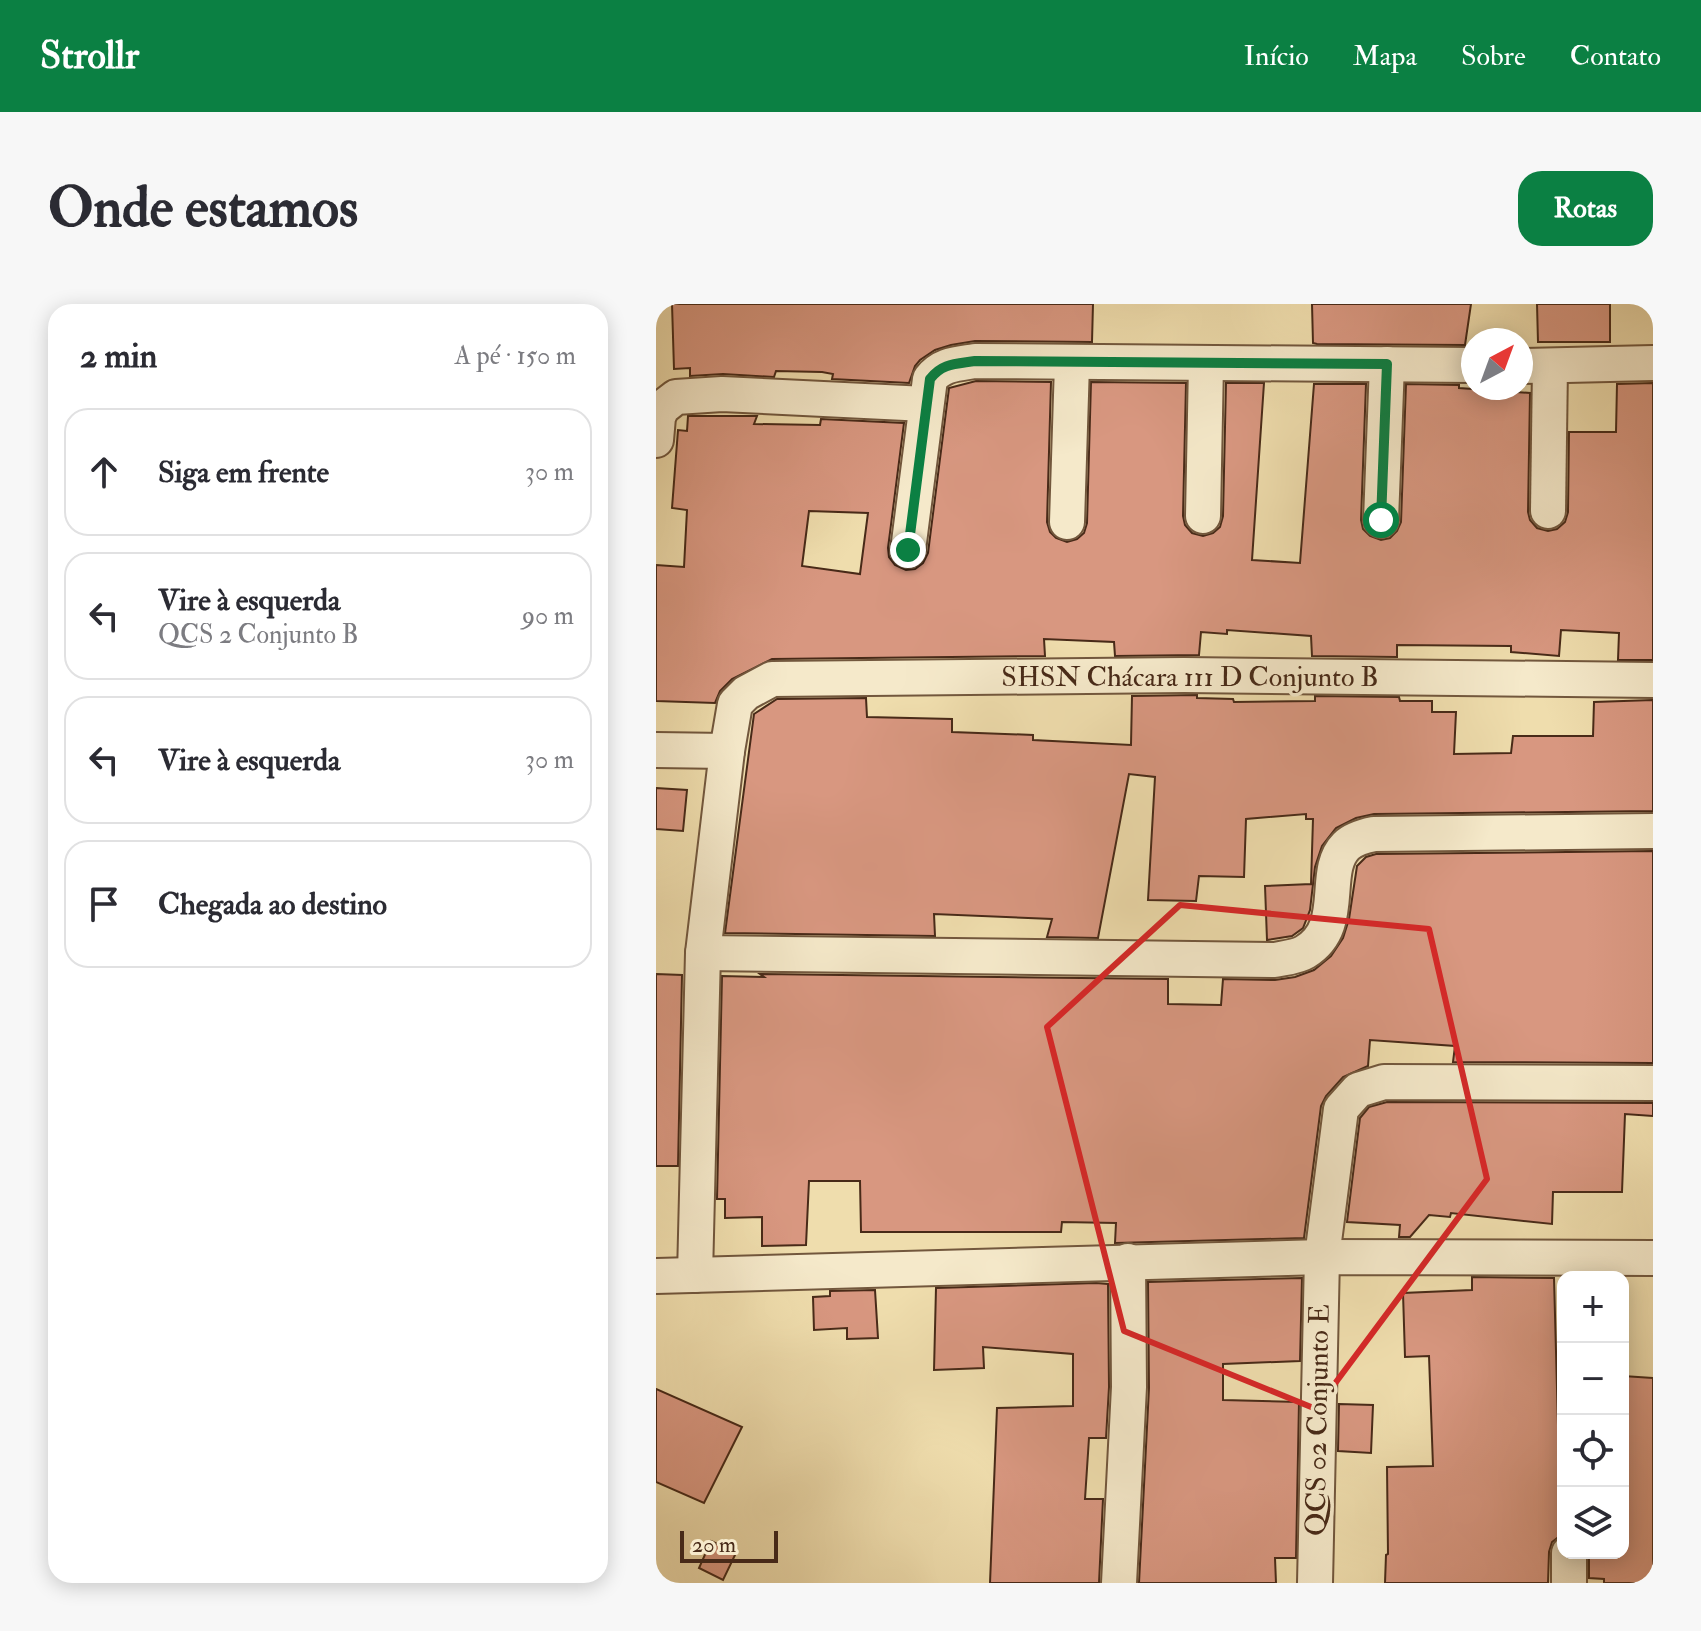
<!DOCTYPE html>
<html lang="pt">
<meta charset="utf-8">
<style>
:root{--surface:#fff;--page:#f7f7f7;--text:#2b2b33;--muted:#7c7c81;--line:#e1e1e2;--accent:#0b8043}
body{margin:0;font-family:"IM FELL Double Pica",serif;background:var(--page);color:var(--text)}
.controls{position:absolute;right:24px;bottom:24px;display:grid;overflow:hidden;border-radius:16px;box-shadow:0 4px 20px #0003}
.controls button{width:72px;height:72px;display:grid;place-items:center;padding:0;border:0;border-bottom:2px solid var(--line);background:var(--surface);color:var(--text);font:40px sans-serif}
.compass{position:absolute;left:805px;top:24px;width:72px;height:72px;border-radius:50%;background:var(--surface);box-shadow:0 4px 20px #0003;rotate:41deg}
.scale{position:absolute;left:24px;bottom:20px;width:98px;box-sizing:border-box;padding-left:8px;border:4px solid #482a18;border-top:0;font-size:22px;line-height:28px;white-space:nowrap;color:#482a18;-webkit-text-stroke:6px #f5e9ca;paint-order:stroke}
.stop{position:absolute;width:24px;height:24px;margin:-18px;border:6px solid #0b8043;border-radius:50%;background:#fff}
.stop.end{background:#0b8043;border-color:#fff;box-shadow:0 2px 8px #0008}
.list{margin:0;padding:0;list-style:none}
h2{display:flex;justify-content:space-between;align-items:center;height:104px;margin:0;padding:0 32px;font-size:34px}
h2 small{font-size:26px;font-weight:400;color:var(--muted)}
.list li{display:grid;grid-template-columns:52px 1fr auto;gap:24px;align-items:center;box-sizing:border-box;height:128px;margin:0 16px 16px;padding:0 16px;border:2px solid var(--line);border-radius:24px}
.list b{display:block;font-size:30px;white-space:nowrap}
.list p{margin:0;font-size:26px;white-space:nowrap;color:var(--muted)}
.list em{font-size:26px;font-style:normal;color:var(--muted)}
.icon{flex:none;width:44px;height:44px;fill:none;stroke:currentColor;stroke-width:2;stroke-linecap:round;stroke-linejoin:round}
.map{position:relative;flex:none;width:997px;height:1279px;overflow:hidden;border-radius:24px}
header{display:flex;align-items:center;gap:48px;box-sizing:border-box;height:112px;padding:0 40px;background:var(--accent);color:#fff}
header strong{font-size:38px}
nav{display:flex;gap:44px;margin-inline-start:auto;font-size:28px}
.intro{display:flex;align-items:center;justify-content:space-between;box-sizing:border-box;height:192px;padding:0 48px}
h1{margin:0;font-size:56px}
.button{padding:20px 36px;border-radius:24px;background:var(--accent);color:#fff;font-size:28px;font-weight:700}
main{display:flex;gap:48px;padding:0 48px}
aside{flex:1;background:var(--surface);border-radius:24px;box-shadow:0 4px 20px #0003}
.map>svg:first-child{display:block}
</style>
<header>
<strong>Strollr</strong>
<nav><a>Início</a><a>Mapa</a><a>Sobre</a><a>Contato</a></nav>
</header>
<div class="intro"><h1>Onde estamos</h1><a class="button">Rotas</a></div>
<main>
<aside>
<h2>2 min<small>A pé · 150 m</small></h2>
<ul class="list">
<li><svg class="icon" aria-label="ahead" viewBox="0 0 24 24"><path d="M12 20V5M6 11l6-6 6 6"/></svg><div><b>Siga em frente</b></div><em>30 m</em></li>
<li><svg class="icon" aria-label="left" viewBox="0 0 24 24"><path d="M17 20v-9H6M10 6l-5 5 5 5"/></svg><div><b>Vire à esquerda</b><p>QCS 2 Conjunto B</p></div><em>90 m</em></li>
<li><svg class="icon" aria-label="left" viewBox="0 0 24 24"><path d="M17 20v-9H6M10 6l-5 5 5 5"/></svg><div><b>Vire à esquerda</b></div><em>30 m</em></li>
<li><svg class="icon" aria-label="arrive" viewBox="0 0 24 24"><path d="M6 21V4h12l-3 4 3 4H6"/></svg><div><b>Chegada ao destino</b></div></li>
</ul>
</aside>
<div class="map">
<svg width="997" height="1279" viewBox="0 0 997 1279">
<rect width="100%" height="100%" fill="#efddad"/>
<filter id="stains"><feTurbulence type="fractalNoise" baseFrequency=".0025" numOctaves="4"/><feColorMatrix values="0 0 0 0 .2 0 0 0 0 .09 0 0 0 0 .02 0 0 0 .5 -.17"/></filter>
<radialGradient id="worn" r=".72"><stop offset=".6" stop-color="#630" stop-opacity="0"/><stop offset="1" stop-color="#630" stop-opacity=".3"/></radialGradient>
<g fill="#d89780" stroke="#482a18" stroke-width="2" fill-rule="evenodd">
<polygon points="16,0 437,0 436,38 319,37 295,41 279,46 264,56 259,62 253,79 176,75 177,70 166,68 120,67 118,73 67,70 34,72 34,64 18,65"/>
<polygon points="656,0 815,0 809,41 661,40 657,39"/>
<polygon points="881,0 954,0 954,38 882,38"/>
<path d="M320 77 395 78 391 218 394 228 400 234 411 238 421 235 428 229 431 219 435 78 530 79 527 212 529 221 536 229 547 232 557 229 564 223 567 212 570 79H608L596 256 644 259 658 80H710L705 216 707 225 714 232 725 236 734 234 741 227 745 218 750 80 803 81V84L874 89 872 208 874 216 881 224 892 227 901 225 909 218 912 208 913 128H960L961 80 997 79V356H962L963 329 905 326 903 352 855 348V342L741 341V353L656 352 655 332 571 326V330L545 328 543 351 459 352 458 338 388 335 389 352 116 355 76 375 64 387 59 399 0 397V261L28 263 31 206 16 204 22 126 31 127 32 112H101L98 120 164 121 165 115 248 119 232 244 233 253 239 261 250 266 259 265 267 259 272 249 293 84ZM153 207 212 209 204 270 146 262Z"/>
<polygon points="541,391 541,394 577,395 578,398 659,397 659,392 743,393 744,397 776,397 776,408 800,408 798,450 855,449 857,432 937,432 938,398 997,396 997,507 718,510 700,514 680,524 666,542 659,563 654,606 647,624 636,632 611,636 609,582 655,580 657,515 650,515 650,510 590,515 588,573 543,572 540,597 492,596 499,473 473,470 442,634 391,633 396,615 278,610 279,632 69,629 98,410 121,395 210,394 211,413 296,415 296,428 377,431 377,436 475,441 476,392"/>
<polygon points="0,484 31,486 27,527 0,525"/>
<polygon points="997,547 997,759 797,758 799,742 714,736 712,762 687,773 670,792 665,802 648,934 459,939 460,919 406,918 405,928 205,928 204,877 153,877 150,941 106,942 106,913 69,914 69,895 61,895 66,672 108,673 104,670 512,675 512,700 565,701 567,675 619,676 639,673 658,666 675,652 687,634 693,615 701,562 710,553 720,550"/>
<polygon points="0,670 26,671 22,862 0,862"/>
<polygon points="731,798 997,799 997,812 969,810 966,888 897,888 896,920 795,909 794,913 773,911 754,933 743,933 744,921 691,918 704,814 713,803"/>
<polygon points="816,973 898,974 905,1231 896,1238 893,1248 892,1279 729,1279 730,1251 732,1250 731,1163 777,1162 773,1052 749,1053 747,989 816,986"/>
<polygon points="646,974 644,1057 567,1060 567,1096 643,1098 640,1254 619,1254 620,1279 483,1279 493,1084 492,978"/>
<polygon points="440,979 452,980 453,1083 450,1134 433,1134 429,1195 447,1195 443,1279 334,1279 341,1104 417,1102 417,1050 327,1043 328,1064 278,1066 280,984"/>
<polygon points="219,986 222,1034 191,1035 191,1024 158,1026 157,993 174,992 174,987"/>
<polygon points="967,1072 997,1074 997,1279 948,1279 948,1275 933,1274 933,1249 967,1249"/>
<polygon points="0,1085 86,1123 48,1199 0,1178"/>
<polygon points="683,1100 717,1101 715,1149 682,1147"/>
<polygon points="55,1237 80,1249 67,1276 43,1264"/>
</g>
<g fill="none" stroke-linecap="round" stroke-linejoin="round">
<g stroke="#72573d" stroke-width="38">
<g id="minor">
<polyline points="865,62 997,59"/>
<polyline points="0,136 2,113 6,104 20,93 66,90 270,100"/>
<polyline points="892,207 894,62"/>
<polyline points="547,212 550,60"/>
<polyline points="725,216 731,60"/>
<polyline points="411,218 416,60"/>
<path d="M252 246 274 75C286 60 300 60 319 57L817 61"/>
<polyline points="0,446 71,447"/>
<path d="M47 649 619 656C628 654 641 653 649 648 692 622 664 568 690 542 697 535 708 532 718 530L997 527"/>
<polyline points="39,971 47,649 71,447 79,400 90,389 116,375 528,371 997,376"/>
<polyline points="0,972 666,953 997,954"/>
<polyline points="463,1279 473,1083 472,957"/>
<polyline points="659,1279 666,953 685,805 702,786 728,778 997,779"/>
<polyline points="913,1279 913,1249"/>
</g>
</g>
<use href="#minor" stroke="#f5e9ca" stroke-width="34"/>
</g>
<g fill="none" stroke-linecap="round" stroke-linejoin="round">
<path stroke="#0b8043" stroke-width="10" d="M252 246 274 75C286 59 300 60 319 57L731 60 725 216"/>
</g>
<path fill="none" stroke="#d62828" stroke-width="6" stroke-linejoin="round" d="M524 601 773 625 831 875 660 1105 468 1027 391 723Z"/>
<g text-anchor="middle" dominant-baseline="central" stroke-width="7" stroke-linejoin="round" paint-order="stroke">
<g font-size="28" fill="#482a18" stroke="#f5e9ca">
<text x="534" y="373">SHSN Chácara 111 D Conjunto B</text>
<text transform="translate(662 1116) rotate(-89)">QCS 02 Conjunto E</text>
</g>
</g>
<rect width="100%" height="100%" filter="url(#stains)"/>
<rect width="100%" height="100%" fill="url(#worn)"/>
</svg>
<div class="controls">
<button>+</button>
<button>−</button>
<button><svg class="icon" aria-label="locate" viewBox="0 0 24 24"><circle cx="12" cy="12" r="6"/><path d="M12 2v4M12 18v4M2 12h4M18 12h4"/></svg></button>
<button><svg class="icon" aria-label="layers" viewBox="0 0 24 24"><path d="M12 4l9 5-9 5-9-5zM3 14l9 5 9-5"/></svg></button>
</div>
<svg class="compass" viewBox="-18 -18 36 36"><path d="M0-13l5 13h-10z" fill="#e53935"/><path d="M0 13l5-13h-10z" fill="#7c7c81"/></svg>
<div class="scale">20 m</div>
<div class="stop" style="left:725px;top:216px"></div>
<div class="stop end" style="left:252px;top:246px"></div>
</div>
</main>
